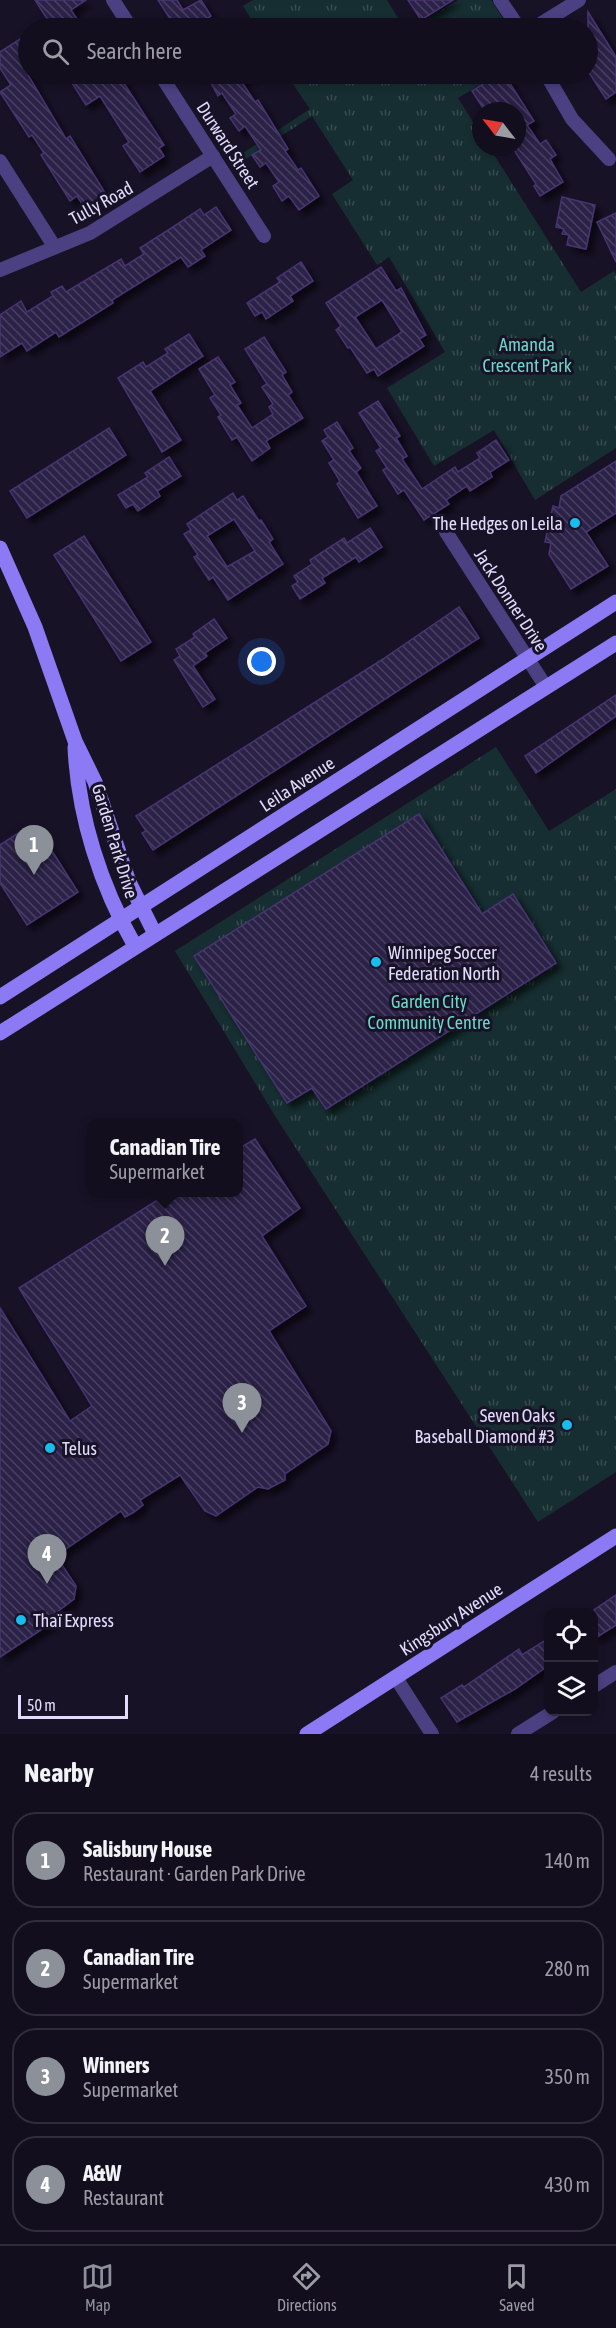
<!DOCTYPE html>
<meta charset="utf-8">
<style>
:root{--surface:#120e1d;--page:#1f1c2a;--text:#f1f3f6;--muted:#9c9ca4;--line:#312e3b;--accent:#8c9099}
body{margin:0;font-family:"Asap Condensed",sans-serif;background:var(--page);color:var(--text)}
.controls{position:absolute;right:18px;bottom:18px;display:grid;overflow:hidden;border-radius:12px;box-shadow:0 3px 9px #0003}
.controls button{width:54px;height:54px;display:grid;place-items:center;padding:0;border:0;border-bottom:2px solid var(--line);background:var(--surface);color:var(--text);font:30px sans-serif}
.compass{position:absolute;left:472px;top:102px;width:54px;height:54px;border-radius:50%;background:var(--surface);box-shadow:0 3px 9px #0003;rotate:301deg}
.scale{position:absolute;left:18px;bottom:15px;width:110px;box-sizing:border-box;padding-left:6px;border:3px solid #e3dbfc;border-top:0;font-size:16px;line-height:21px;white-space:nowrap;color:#e3dbfc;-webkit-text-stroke:4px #181227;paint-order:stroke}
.you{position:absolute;left:262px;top:662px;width:21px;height:21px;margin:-15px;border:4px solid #fff;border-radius:50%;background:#1a73e8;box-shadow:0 0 0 9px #1a73e833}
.badge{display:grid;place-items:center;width:39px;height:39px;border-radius:50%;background:var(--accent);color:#fff;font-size:20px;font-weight:700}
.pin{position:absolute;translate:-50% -50px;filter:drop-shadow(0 2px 3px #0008)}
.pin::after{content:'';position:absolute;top:32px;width:21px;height:18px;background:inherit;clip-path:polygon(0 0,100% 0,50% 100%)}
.popup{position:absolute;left:87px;top:1119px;width:156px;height:78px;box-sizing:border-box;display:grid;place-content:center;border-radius:12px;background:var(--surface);filter:drop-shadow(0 2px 4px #0005);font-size:20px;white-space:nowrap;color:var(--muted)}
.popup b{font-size:22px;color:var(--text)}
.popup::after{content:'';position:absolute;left:50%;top:100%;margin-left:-12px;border:12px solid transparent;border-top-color:var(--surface)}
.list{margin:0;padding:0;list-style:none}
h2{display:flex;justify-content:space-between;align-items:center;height:78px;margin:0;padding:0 24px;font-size:26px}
h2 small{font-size:20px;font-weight:400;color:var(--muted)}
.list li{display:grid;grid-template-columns:39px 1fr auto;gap:18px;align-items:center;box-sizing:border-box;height:96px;margin:0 12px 12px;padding:0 12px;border:2px solid var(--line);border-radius:24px}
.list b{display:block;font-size:22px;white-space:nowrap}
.list p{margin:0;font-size:20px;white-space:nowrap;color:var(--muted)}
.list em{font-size:20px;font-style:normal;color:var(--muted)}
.icon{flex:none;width:33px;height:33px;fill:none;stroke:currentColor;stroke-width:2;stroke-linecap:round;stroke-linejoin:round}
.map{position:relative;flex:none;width:616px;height:1734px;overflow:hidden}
.search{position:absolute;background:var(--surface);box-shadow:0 3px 9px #0003;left:18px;right:18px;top:18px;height:66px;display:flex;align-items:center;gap:15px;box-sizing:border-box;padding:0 21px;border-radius:33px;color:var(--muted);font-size:22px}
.sheet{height:510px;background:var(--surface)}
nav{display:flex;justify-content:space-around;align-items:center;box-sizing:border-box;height:84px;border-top:2px solid var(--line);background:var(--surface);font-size:16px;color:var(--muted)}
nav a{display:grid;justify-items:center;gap:3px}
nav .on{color:var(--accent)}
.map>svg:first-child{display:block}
</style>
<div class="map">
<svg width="616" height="1734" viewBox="0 0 616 1734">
<defs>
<pattern id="park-tufts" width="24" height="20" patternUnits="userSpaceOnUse" patternTransform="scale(1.5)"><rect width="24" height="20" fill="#162e31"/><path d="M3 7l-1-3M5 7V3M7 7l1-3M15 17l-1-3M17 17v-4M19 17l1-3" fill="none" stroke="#384c50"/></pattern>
<pattern id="building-back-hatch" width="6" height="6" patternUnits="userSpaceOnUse" patternTransform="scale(1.5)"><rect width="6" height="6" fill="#2c2047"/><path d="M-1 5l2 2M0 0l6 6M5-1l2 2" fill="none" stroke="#4a4062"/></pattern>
<filter id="shadow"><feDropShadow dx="5.5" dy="5.5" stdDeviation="3" flood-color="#0009"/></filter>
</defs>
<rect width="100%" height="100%" fill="#181227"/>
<g fill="url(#park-tufts)">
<polygon points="253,0 387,0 404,28 257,28 243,6"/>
<polygon points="458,0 491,0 509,28 410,28"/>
<polygon points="286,74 498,74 458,98 481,135 481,147 489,147 581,292 614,271 616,274 616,448 535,500 494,430 434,466 387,388 445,352 389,257 377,265 332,194 353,180 312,116 243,161 240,155 310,109"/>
<polygon points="496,747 549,831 616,789 616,1472 538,1522 277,1119 175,951"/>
</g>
<g fill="url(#building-back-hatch)" stroke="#473471" stroke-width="1.5" fill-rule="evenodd" filter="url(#shadow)">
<polygon points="35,0 86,0 71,10 83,28 53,28"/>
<polygon points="158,0 177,0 183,10 201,0 211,16 191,28 176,28"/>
<polygon points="408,0 453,0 421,20"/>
<polygon points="588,12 616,57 616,92 606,99 588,71"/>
<polygon points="20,39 28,51 28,75 66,139 70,136 107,196 86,210 77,196 70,201 41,155 44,153 32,135 29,137 0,92 11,85 0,68 0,52"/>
<polygon points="88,74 118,74 164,145 159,148 164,156 140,172 123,146 129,142 100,96 86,105 72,83"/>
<polygon points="206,74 252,74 241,81 255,102 258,100 288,149 285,151 298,170 301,168 319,196 299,210 289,196 282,201 273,186 279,182 266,163 260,167 252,155 261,150 245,126 239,131 230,118 236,114 222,93 218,96"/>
<polygon points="499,74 504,74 534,121 527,125 540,144 546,140 556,155 550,159 563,182 540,196 534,186 536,184 512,147 517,147 517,111 485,111 472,91"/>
<polygon points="562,197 595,205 586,249 567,245 569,235 562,234 564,229 556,227"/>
<polygon points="216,207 231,230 201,250 205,256 188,267 181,257 112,300 113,303 59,337 56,332 27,351 22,343 0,357 0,315 21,301 27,312 53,296 51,292 62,286 66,292 121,259 125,266 144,254 140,248 173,227 200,209 204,215"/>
<polygon points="616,213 616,262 597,222"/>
<polygon points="301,262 313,281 290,296 293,301 266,319 262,312 255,316 247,303 280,282 277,278"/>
<path d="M381 267 396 291 401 288 426 335 419 339 424 346 378 376 374 369 367 373 350 347 348 348 336 330 341 326 326 303ZM382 300 402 332 376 349 355 317Z"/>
<polygon points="189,334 203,356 150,391 181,440 162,452 118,378 143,362 146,367 168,353 165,349"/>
<polygon points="264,337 286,372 282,375 292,392 288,395 303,418 266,441 270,448 252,461 237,437 232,440 218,417 221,415 210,398 215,395 199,369 218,357 235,382 230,385 241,403 237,405 252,428 273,414 269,407 273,404 262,387 267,384 245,349"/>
<polygon points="378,401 400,436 396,438 407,456 402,459 422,489 455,467 458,472 480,458 477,453 496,440 509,460 490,472 492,477 470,491 467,486 446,500 449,504 424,520 404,490 398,494 383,470 387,468 376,451 381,448 359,413"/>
<polygon points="337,422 353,448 349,451 361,468 356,472 377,506 358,518 337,484 340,481 329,463 334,460 322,441 328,437 324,430"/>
<polygon points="109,428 126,455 27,518 10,491"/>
<polygon points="169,457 181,476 157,491 160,496 138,511 133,504 126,508 118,495 148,477 145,473"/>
<polygon points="616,461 616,513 586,532 608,566 571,589 549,554 551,543 545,542 553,506 559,508 561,496"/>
<path d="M233 493 237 500 243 496 259 521 261 520 273 539 269 542 283 564 228 600 213 577 209 580 194 557 198 555 184 534 191 530 187 524ZM234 519 255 551 227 567 207 536Z"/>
<polygon points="370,528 382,547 359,562 356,557 322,578 325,583 300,599 292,586 298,582 294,576 312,564 310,560 344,538 347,543"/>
<polygon points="84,536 151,642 121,661 54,555"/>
<polygon points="459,607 479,638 153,850 142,833 146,831 136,816 383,659"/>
<polygon points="214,619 227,638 205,653 207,656 193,666 215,699 203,707 174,660 180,656 176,649 195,637 193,634"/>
<polygon points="616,695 616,716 536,773 525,756"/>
<polygon points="419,814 482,914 513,894 556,963 326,1109 312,1088 287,1103 194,956"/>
<polygon points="29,826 45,849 49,846 78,892 27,925 0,883 0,845"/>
<polygon points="255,1139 300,1208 262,1236 306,1306 269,1331 331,1431 328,1444 285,1474 285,1480 268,1489 258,1487 216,1516 205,1511 180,1475 140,1500 143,1505 134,1512 125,1517 121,1511 56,1556 76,1586 74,1599 57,1612 59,1618 0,1657 0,1308 70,1421 92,1406 19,1288 170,1192 238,1192 238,1149"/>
<polygon points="616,1595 616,1625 594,1639 594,1610"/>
<polygon points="549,1638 549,1665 515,1689 457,1722 441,1698 462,1685 464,1687 519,1649 522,1655"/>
</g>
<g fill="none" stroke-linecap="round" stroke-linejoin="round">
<g stroke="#4b4182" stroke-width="14">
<polyline points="113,0 131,28"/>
<polyline points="500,0 519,28"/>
<polyline points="534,28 579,0"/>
<polyline points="160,74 264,236"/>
<polyline points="546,74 572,119 609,159"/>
<polyline points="0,161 54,246"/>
<polyline points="0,270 90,233 213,156"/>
<polyline points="446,532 546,687"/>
<polyline points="396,1678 432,1734"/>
<polyline points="594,1686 616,1672"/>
<polyline points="518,1734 553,1712"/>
</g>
<g stroke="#8c7af4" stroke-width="15">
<polyline points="0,548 35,627 75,741 95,782 129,882 155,934"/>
<path d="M75 747C78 816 101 887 135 946"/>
<polyline points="0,997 616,602"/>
<polyline points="0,1033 616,643"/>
<polyline points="307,1734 616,1536"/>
</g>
</g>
<g fill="#17bdec" stroke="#181227" stroke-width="2">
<circle cx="575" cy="523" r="6"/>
<circle cx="376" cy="962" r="6"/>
<circle cx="567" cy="1425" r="6"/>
<circle cx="50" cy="1448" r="6"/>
<circle cx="21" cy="1620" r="6"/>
</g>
<g text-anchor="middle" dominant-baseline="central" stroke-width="6" stroke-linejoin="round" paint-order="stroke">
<g font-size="18" fill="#e3dbfc" stroke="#181227">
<text transform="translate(228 145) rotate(57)">Durward Street</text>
<text transform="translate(101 203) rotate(-29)">Tully Road</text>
<text transform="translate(511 600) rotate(57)">Jack Donner Drive</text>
<text transform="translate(297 784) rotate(-33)">Leila Avenue</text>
<text transform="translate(115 841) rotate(73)">Garden Park Drive</text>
<text transform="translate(451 1619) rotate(-33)">Kingsbury Avenue</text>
</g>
<g font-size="18" fill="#6cd7ca" stroke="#181227">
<text x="527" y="344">Amanda<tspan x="527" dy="21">Crescent Park</tspan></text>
<text x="429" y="1001">Garden City<tspan x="429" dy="21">Community Centre</tspan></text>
</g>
<g font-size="18" fill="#e3dbfc" stroke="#181227" text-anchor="start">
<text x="563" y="523" text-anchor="end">The Hedges on Leila</text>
<text x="388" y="952">Winnipeg Soccer<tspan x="388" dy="21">Federation North</tspan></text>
<text x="555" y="1415" text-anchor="end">Seven Oaks<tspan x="555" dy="21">Baseball Diamond #3</tspan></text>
<text x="62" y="1448">Telus</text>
<text x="33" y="1620">Thaï Express</text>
</g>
</g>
</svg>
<div class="controls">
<button><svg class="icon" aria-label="locate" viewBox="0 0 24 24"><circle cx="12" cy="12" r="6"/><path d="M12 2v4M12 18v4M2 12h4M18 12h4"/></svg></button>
<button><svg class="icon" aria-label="layers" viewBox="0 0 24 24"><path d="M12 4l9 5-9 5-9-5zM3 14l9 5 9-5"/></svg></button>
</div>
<svg class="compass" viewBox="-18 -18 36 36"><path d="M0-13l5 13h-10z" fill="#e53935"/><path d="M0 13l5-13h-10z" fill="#9c9ca4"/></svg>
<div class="scale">50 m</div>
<div class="you"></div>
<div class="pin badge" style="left:34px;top:875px">1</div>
<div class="pin badge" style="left:165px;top:1266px">2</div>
<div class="popup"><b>Canadian Tire</b>Supermarket</div>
<div class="pin badge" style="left:242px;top:1433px">3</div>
<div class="pin badge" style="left:47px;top:1584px">4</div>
<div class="search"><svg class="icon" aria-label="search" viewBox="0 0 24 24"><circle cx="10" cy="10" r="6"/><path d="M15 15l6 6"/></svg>Search here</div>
</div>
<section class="sheet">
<h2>Nearby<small>4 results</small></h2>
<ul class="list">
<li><span class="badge">1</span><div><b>Salisbury House</b><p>Restaurant · Garden Park Drive</p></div><em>140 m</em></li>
<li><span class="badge">2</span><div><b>Canadian Tire</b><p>Supermarket</p></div><em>280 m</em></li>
<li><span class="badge">3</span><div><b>Winners</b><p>Supermarket</p></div><em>350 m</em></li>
<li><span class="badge">4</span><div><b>A&amp;W</b><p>Restaurant</p></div><em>430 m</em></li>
</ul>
</section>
<nav>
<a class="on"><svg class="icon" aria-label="map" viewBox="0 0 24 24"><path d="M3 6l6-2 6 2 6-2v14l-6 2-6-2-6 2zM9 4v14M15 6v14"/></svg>Map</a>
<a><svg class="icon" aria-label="directions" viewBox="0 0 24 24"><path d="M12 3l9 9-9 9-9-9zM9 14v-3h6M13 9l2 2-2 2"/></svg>Directions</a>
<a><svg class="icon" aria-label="saved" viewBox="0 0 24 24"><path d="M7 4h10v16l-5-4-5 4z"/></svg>Saved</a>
</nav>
